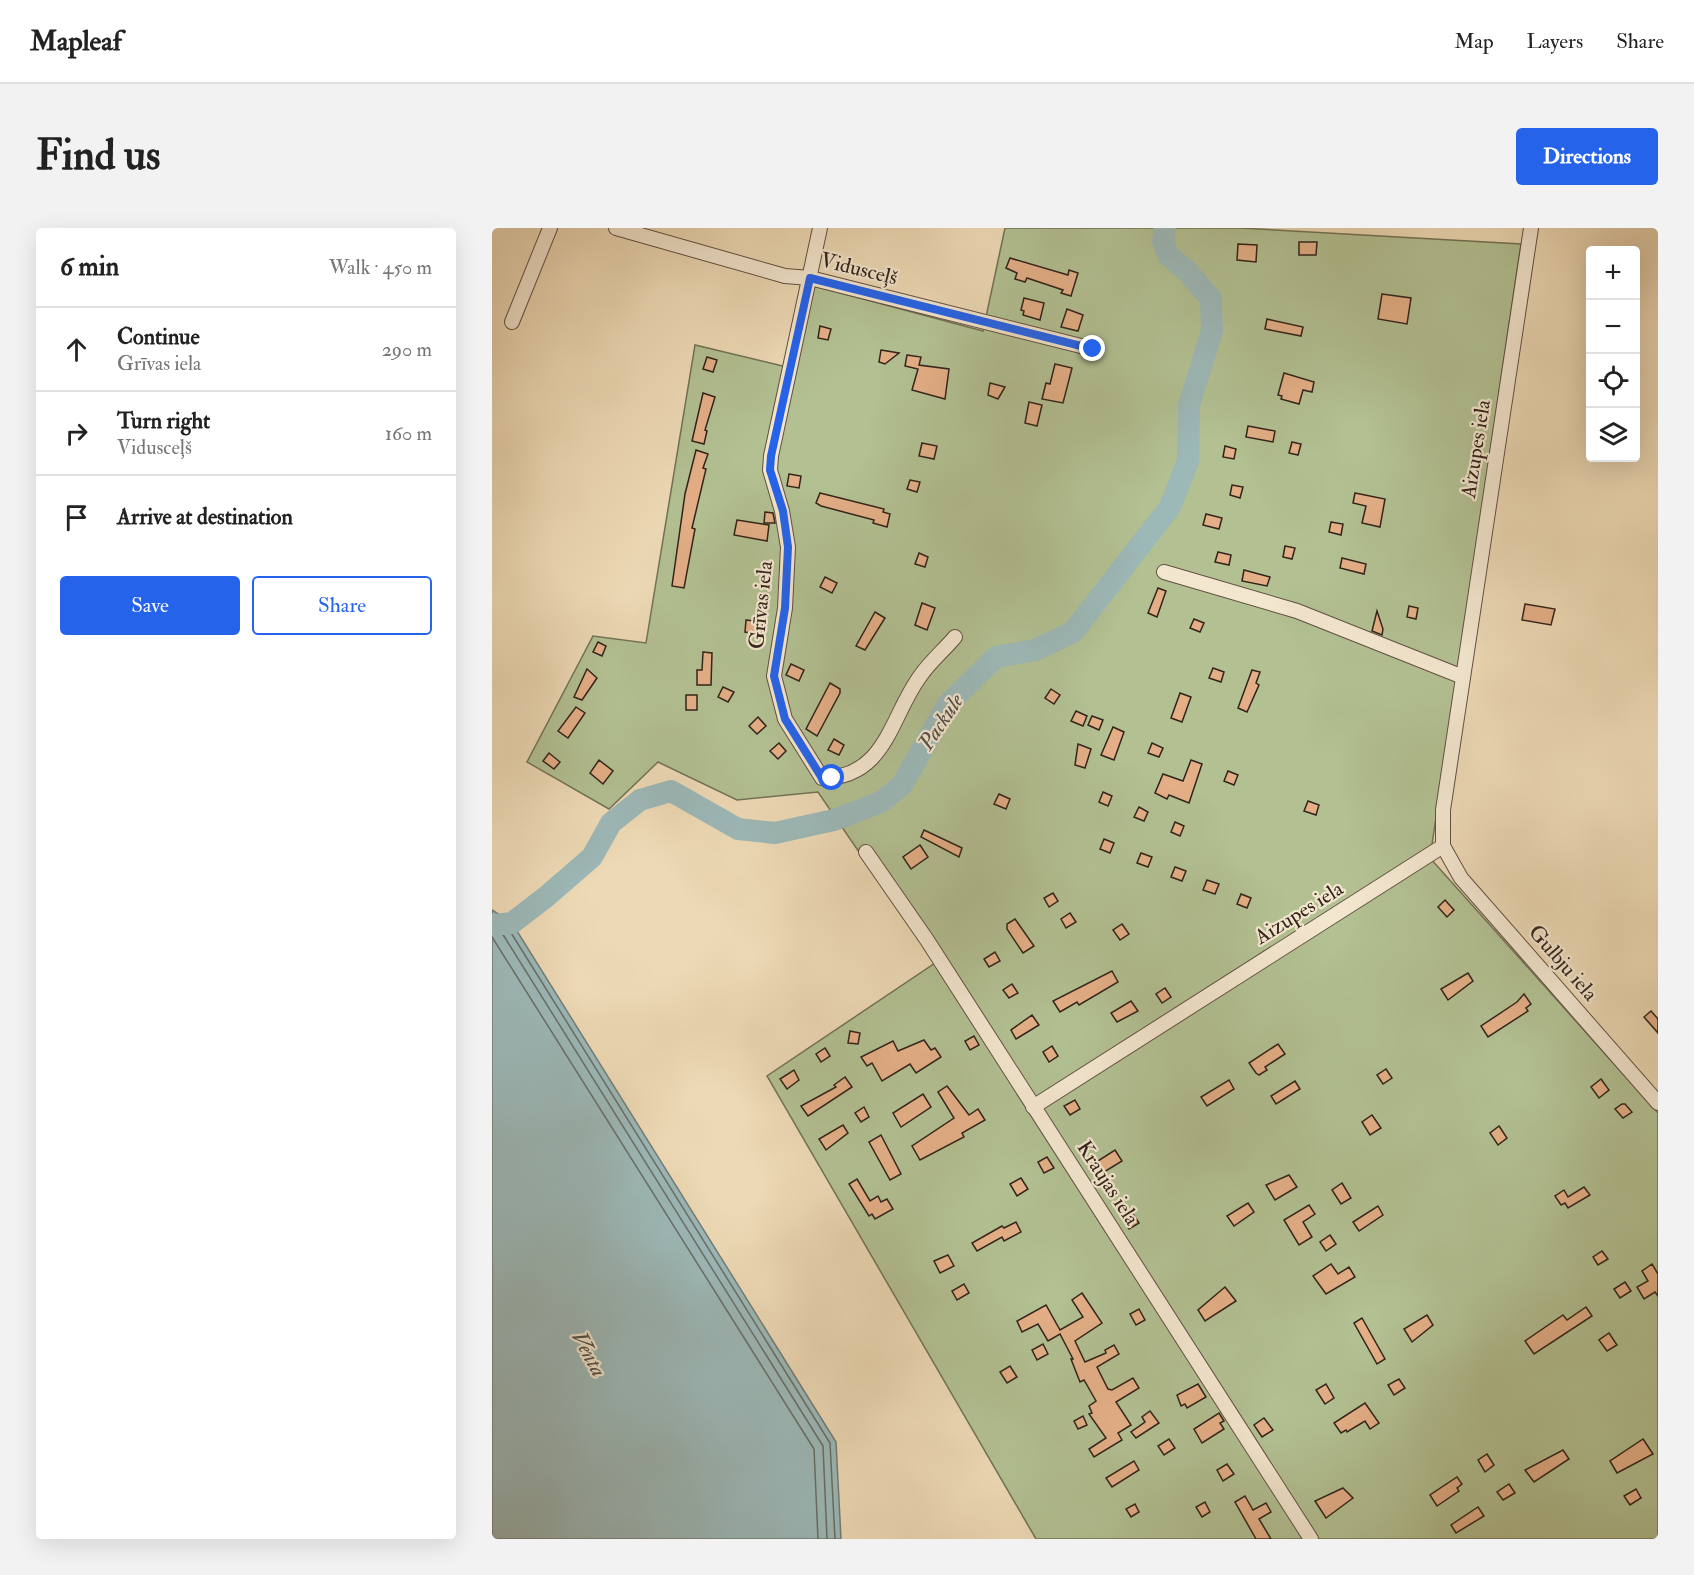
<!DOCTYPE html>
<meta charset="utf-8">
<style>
:root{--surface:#fff;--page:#f2f2f2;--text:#222;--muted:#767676;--line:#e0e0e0;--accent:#2563eb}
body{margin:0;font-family:"IM FELL Double Pica",serif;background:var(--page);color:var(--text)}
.controls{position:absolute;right:18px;top:18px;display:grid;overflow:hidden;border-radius:6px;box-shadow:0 6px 24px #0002}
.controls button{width:54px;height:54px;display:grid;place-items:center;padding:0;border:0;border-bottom:2px solid var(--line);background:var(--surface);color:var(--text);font:30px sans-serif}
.stop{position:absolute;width:18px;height:18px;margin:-14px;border:4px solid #2563eb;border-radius:50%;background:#fff}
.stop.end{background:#2563eb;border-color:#fff;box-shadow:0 2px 6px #0008}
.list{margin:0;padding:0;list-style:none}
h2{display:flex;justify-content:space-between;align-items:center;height:78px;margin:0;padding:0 24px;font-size:26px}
h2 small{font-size:20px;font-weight:400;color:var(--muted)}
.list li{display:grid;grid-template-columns:39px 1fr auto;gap:18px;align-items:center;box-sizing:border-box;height:84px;padding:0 24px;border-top:2px solid var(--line)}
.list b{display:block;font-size:22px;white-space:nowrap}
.list p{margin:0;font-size:20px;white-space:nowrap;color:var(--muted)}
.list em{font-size:20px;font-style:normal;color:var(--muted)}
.actions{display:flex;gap:12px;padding:18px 24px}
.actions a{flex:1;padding:14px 0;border:2px solid var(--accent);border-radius:6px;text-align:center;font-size:21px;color:var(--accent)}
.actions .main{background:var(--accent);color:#fff}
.icon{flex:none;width:33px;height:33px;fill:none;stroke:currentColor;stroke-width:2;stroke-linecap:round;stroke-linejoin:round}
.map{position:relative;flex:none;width:1166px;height:1311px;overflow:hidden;border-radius:6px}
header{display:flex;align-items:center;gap:36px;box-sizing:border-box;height:84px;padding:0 30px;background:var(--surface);border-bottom:2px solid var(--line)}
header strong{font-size:28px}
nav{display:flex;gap:33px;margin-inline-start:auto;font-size:21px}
.intro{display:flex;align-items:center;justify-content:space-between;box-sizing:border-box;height:144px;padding:0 36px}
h1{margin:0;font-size:42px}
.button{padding:15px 27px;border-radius:6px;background:var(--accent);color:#fff;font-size:21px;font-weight:700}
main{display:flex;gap:36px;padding:0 36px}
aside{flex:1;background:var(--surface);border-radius:6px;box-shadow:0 6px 24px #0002}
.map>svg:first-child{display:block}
</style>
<header>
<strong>Mapleaf</strong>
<nav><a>Map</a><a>Layers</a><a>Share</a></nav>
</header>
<div class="intro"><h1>Find us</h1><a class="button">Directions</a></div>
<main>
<aside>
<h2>6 min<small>Walk · 450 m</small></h2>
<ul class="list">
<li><svg class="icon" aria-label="ahead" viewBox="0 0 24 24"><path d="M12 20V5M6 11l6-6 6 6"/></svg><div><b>Continue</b><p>Grīvas iela</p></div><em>290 m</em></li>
<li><svg class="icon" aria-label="right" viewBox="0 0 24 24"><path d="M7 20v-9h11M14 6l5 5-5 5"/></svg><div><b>Turn right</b><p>Vidusceļš</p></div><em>160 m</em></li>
<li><svg class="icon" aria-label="arrive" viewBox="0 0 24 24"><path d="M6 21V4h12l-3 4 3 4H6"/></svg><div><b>Arrive at destination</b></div></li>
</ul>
<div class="actions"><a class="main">Save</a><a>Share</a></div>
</aside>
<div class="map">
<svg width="1166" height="1311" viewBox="0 0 1166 1311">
<rect width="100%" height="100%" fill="#edd9b5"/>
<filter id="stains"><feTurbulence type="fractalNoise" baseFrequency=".00333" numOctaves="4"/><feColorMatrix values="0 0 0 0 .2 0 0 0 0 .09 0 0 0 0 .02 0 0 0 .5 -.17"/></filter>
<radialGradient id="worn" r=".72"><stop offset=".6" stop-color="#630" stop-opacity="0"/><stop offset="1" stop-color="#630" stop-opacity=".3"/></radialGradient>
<polygon fill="#b2c092" stroke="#727256" stroke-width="1.5" points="513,0 748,0 1029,16 938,630 1166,885 1166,1311 544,1311 275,848 443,735 326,564 245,572 166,534 117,581 35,534 101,408 154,415 203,117 303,141 319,57 491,103"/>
<polygon fill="#9cb8b7" stroke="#727c78" stroke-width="1.5" points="0,682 20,695 344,1214 349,1311 0,1311"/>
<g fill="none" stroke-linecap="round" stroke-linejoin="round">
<g stroke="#676e68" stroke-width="1.5">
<polyline points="0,689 16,700 338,1215 343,1311"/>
<polyline points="0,698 10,705 331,1218 335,1311"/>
<polyline points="0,709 322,1221 326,1311"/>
</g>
<polyline stroke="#9cb8b7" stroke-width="22" points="0,697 20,695 55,668 100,629 119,595 148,572 179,563 246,601 283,605 342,592 389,574 410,557 456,476 504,429 543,422 581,404 678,279 696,233 697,177 720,103 719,71 695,43 676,27 671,13 673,0"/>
</g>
<g fill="#e4af87" stroke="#32231a" stroke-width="1.5">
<polygon points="807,14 825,14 824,27 807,27"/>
<polygon points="746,16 765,17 764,34 745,32"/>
<polygon points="518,30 576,47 577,42 586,45 579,68 569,65 571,62 535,50 533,54 523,51 525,45 514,40"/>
<polygon points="890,66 919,70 915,96 886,91"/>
<polygon points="532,70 552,75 548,92 531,87 532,83 529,82"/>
<polygon points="575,81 591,87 586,103 569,99"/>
<polygon points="775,91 811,99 809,108 773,101"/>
<polygon points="328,98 339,101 336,112 326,110"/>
<polygon points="389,122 407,125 393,136 387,134"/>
<polygon points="415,127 429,129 427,137 457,141 453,171 420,162 426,141 413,138"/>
<polygon points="215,129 225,132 221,144 211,141"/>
<polygon points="563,136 580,140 571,175 550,171 554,155 558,156"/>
<polygon points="792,145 822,154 820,164 811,162 807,176 789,171 790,168 786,167"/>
<polygon points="498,155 513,159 506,171 496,167"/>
<polygon points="211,165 223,169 213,202 215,203 212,216 200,213"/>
<polygon points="537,174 550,177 545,198 533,195"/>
<polygon points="756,198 783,203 781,214 754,209"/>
<polygon points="800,214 809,216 806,227 797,225"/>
<polygon points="430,215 445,218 442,231 427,228"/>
<polygon points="733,218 744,221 742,231 731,229"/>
<polygon points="204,222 216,226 211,240 214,241 200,300 203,301 192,360 180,358 193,266"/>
<polygon points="297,246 309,248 307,260 295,258"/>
<polygon points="418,252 428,254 425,264 415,261"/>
<polygon points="740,257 751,259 748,270 738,267"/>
<polygon points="328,265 392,281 391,284 398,286 395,299 381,295 382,292 329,278 324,275"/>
<polygon points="863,265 893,271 888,299 870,295 874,278 861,275"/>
<polygon points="273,284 281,285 283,295 272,295"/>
<polygon points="714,286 730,290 727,301 711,297"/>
<polygon points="245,292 277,297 275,313 242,307"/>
<polygon points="839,294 851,296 849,307 837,304"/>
<polygon points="793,318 803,320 800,331 791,329"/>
<polygon points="726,324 739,327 737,337 723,334"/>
<polygon points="427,325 436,329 433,339 423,336"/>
<polygon points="850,330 874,336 872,346 848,340"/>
<polygon points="752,342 778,349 775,358 750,353"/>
<polygon points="333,349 345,355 340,365 328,359"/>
<polygon points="666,360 674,363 665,389 656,385"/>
<polygon points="430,375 443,380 435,402 423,397"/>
<polygon points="1033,376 1063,381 1059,397 1030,392"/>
<polygon points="917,378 926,380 924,391 915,389"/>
<polygon points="885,383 891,401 890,407 880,403"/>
<polygon points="383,384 393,390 373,422 364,418"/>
<polygon points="702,391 712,395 708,404 698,400"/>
<polygon points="254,392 271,394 269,406 253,404"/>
<polygon points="106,414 114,418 110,428 101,424"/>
<polygon points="211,424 220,425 219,457 205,457 205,442 210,442"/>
<polygon points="299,436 312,442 307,453 294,447"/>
<polygon points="721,440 732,444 729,454 717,450"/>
<polygon points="95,441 105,450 90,472 82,469"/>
<polygon points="760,442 768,444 764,455 767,457 755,484 746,480"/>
<polygon points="338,455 348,461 348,465 325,508 314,501"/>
<polygon points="231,459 242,464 236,474 226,469"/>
<polygon points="559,461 568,467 562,476 553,470"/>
<polygon points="688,465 699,469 690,494 679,490"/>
<rect x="194" y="467" width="11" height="15"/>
<polygon points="84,479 93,485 76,510 66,503"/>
<polygon points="584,483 595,488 591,498 579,493"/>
<polygon points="600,488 611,492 607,502 596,497"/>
<polygon points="266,489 274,498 265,506 257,498"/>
<polygon points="621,499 632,504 622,532 609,527"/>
<polygon points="342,511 352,517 347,527 336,522"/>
<polygon points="287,515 294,523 286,531 278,523"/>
<polygon points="660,515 671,520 667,529 656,525"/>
<polygon points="586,516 599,521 593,540 583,537"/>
<polygon points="57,525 68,534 62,541 51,533"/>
<polygon points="107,532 121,543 111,556 98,545"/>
<polygon points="699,532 710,536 697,575 677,567 675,571 663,565 671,546 691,553"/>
<polygon points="736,543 746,547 742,557 732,553"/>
<polygon points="611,564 620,568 616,578 607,574"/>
<polygon points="507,566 518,571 514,581 502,576"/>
<polygon points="816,573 827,577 824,587 812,583"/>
<polygon points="647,579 656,584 652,593 642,589"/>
<polygon points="683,594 692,598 688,608 679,604"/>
<polygon points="432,602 470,620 467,629 429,609"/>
<polygon points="612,611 622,615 618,625 608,621"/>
<polygon points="428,617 436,629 419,641 411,629"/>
<polygon points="649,625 660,629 656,639 645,635"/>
<polygon points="683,639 694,643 690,653 679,649"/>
<polygon points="715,652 727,656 723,666 711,662"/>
<polygon points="561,665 566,673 557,679 552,670"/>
<polygon points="749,666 759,670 755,680 745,676"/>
<polygon points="953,672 962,682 955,689 946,679"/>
<polygon points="578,685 584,694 574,700 569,691"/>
<polygon points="523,691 542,718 531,725 515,701 515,696"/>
<polygon points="630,696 637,706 628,712 621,702"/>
<polygon points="503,724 508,733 497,739 492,731"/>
<polygon points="620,743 626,754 587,777 585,774 568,784 561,773"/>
<polygon points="976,745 981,753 956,772 949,761"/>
<polygon points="520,756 526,765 517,770 511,762"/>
<polygon points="673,760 679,769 670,775 664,766"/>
<polygon points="1032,766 1039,776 1034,780 1036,783 996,809 989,798 1025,774"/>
<polygon points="639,773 646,783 625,794 619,785"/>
<polygon points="1159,783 1166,791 1166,805 1152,789"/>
<polygon points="540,787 547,797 524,811 519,802"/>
<polygon points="358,803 368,805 366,816 356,815"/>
<polygon points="482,808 487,817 478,822 473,813"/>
<polygon points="432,812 439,822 443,820 449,829 424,845 418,836 390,853 380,835 375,838 369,829 401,813 406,823"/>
<polygon points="786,816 793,826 773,839 775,842 767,847 764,845 757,835"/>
<polygon points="560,818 566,828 557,834 551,824"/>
<polygon points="333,820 338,828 329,834 324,826"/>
<polygon points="894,841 900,850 891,856 885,847"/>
<polygon points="302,842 307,852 295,861 288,851"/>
<polygon points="353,849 360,859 316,888 309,878 344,859 342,857"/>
<polygon points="1109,851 1117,862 1107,870 1099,859"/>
<polygon points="737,852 742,861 715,878 709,869"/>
<polygon points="803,853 808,861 784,876 779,868"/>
<polygon points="455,858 477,887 486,881 493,892 470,905 472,909 428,932 420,918 462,890 446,864"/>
<polygon points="431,866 439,879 409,899 401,885"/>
<polygon points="583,872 588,881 578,887 572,878"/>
<polygon points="1130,876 1133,876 1140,884 1131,890 1123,881"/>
<polygon points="372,879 377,889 369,894 363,885"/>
<polygon points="880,887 889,900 878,907 870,894"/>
<polygon points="351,897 356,905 334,922 327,911"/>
<polygon points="1007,898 1015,910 1006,917 998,905"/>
<polygon points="389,907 409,946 398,952 377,914"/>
<polygon points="623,922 630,933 604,949 598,938"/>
<polygon points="555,929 562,940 552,945 546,934"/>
<polygon points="797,947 805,959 783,972 774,957"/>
<polygon points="529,950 536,961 525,968 518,956"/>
<polygon points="365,951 378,973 386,968 389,974 395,971 401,981 383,991 380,986 377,988 357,956"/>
<polygon points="850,955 859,970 849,976 840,962"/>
<polygon points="1092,959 1098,967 1076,980 1073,975 1069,977 1063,968 1072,962 1076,969"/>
<polygon points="756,975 762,984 742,998 735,988"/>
<polygon points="817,977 823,986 811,994 820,1009 807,1017 792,992"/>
<polygon points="886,978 891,987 867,1003 861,994"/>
<polygon points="641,986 647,995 637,1001 632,992"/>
<polygon points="524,994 529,1004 512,1013 510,1009 485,1023 480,1015 510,998 512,1000"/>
<polygon points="838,1007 844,1016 834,1023 828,1014"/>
<polygon points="1110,1023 1116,1031 1106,1037 1101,1029"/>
<polygon points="456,1027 462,1038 448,1045 442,1033"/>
<polygon points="839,1036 846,1046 857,1039 863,1049 834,1066 821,1048"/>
<polygon points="1160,1036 1166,1046 1166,1068 1163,1064 1152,1071 1145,1059 1156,1053 1150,1043"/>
<polygon points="1133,1054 1139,1063 1128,1070 1122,1061"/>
<polygon points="472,1056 477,1065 465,1072 460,1063"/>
<polygon points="733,1059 744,1073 713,1093 706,1082"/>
<polygon points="590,1065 610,1095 583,1113 593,1134 614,1125 613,1122 622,1117 627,1126 605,1139 616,1161 620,1162 641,1150 647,1160 624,1174 639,1197 626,1205 630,1212 602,1229 597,1221 614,1210 597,1186 600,1185 597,1178 604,1173 592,1152 588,1154 579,1131 581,1131 568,1106 556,1113 546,1096 530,1104 525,1093 554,1077 568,1102 591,1089 580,1072"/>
<polygon points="1094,1079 1100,1088 1042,1126 1033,1113 1071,1087 1075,1092"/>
<polygon points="647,1081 653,1092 644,1097 638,1086"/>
<polygon points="935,1087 941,1097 920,1114 912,1101"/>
<polygon points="870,1090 893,1131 885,1136 862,1095"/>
<polygon points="1117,1105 1125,1117 1115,1123 1107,1112"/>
<polygon points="551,1116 556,1126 545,1132 540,1122"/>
<polygon points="518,1138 525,1149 515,1155 508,1144"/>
<polygon points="907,1151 913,1160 902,1167 896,1157"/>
<polygon points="706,1156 714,1169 695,1180 693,1176 689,1178 685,1167"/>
<polygon points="834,1156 842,1170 833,1176 824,1162"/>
<polygon points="873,1175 887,1195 878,1201 873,1193 855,1204 854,1202 849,1205 842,1195"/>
<polygon points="658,1183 667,1195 644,1210 639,1204 653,1194 650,1189"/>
<polygon points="727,1185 732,1193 728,1195 732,1201 710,1215 702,1201"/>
<polygon points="591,1188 595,1197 586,1201 582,1193"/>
<polygon points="772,1190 781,1202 770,1209 762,1197"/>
<polygon points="677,1211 683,1220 672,1227 666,1218"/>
<polygon points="1151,1211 1161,1226 1125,1245 1118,1233"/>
<polygon points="1071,1222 1077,1231 1042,1254 1033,1242"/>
<polygon points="995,1226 1002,1237 993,1244 986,1232"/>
<polygon points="642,1233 647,1242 620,1259 614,1250"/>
<polygon points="735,1236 742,1246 731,1253 725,1242"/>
<polygon points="965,1249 970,1256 965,1260 967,1263 945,1278 938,1267"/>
<polygon points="1017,1256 1023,1265 1011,1272 1005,1264"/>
<polygon points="851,1260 861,1270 834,1290 823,1273"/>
<polygon points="1144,1261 1149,1270 1138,1277 1132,1268"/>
<polygon points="753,1268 761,1282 774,1275 779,1284 767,1291 779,1311 764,1311 743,1274"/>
<polygon points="713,1274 718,1284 710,1289 704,1279"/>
<polygon points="643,1276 647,1284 639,1289 634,1281"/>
<polygon points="986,1279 992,1288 964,1305 959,1297"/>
</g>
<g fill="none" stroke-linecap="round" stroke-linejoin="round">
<g stroke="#615041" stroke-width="16">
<g id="minor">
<polyline points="124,0 293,48 318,50 601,121"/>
<path d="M328 0 279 228 278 242 290 283 296 319 293 380 282 448 293 491 330 550C395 550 398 488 429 447 438 434 452 422 463 409"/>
<polyline points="1039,0 951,582 951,618 969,650 1166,875"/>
<polyline points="20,94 58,0"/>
<polyline points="672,344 805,383 971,449"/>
<polyline points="374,624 435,712 819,1311"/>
<polyline points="541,879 951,618"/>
</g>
</g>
<use href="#minor" stroke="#f3e6cf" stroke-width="14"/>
</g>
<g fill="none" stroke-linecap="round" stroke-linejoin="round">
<polyline stroke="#2563eb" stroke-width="8" points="340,550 330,550 293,491 282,448 293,380 296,319 291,283 278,242 279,228 318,50 601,121"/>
</g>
<g text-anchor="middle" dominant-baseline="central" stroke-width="4.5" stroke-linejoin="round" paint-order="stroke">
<g font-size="21" fill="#32231a" stroke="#f3e6cf">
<text transform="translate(367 41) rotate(14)">Vidusceļš</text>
<text transform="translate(984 221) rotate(-81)">Aizupes iela</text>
<text transform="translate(269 377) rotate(-84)">Grīvas iela</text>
<text transform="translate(807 685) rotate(-32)">Aizupes iela</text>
<text transform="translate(1071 735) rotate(49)">Gulbju iela</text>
<text transform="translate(616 955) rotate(57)">Kraujas iela</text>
</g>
<g font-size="22" font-style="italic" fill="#525049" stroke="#f3e6cf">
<text transform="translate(449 494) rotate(-56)">Packule</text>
<text transform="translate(97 1126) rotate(61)">Venta</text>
</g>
</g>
<rect width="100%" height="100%" filter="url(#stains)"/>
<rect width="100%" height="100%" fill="url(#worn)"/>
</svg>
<div class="controls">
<button>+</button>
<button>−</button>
<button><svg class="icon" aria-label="locate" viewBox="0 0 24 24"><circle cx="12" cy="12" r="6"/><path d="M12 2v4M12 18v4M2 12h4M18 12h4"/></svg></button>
<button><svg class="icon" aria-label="layers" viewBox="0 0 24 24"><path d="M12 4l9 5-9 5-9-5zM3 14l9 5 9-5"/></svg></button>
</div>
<div class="stop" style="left:340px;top:550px"></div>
<div class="stop end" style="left:601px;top:121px"></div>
</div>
</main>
